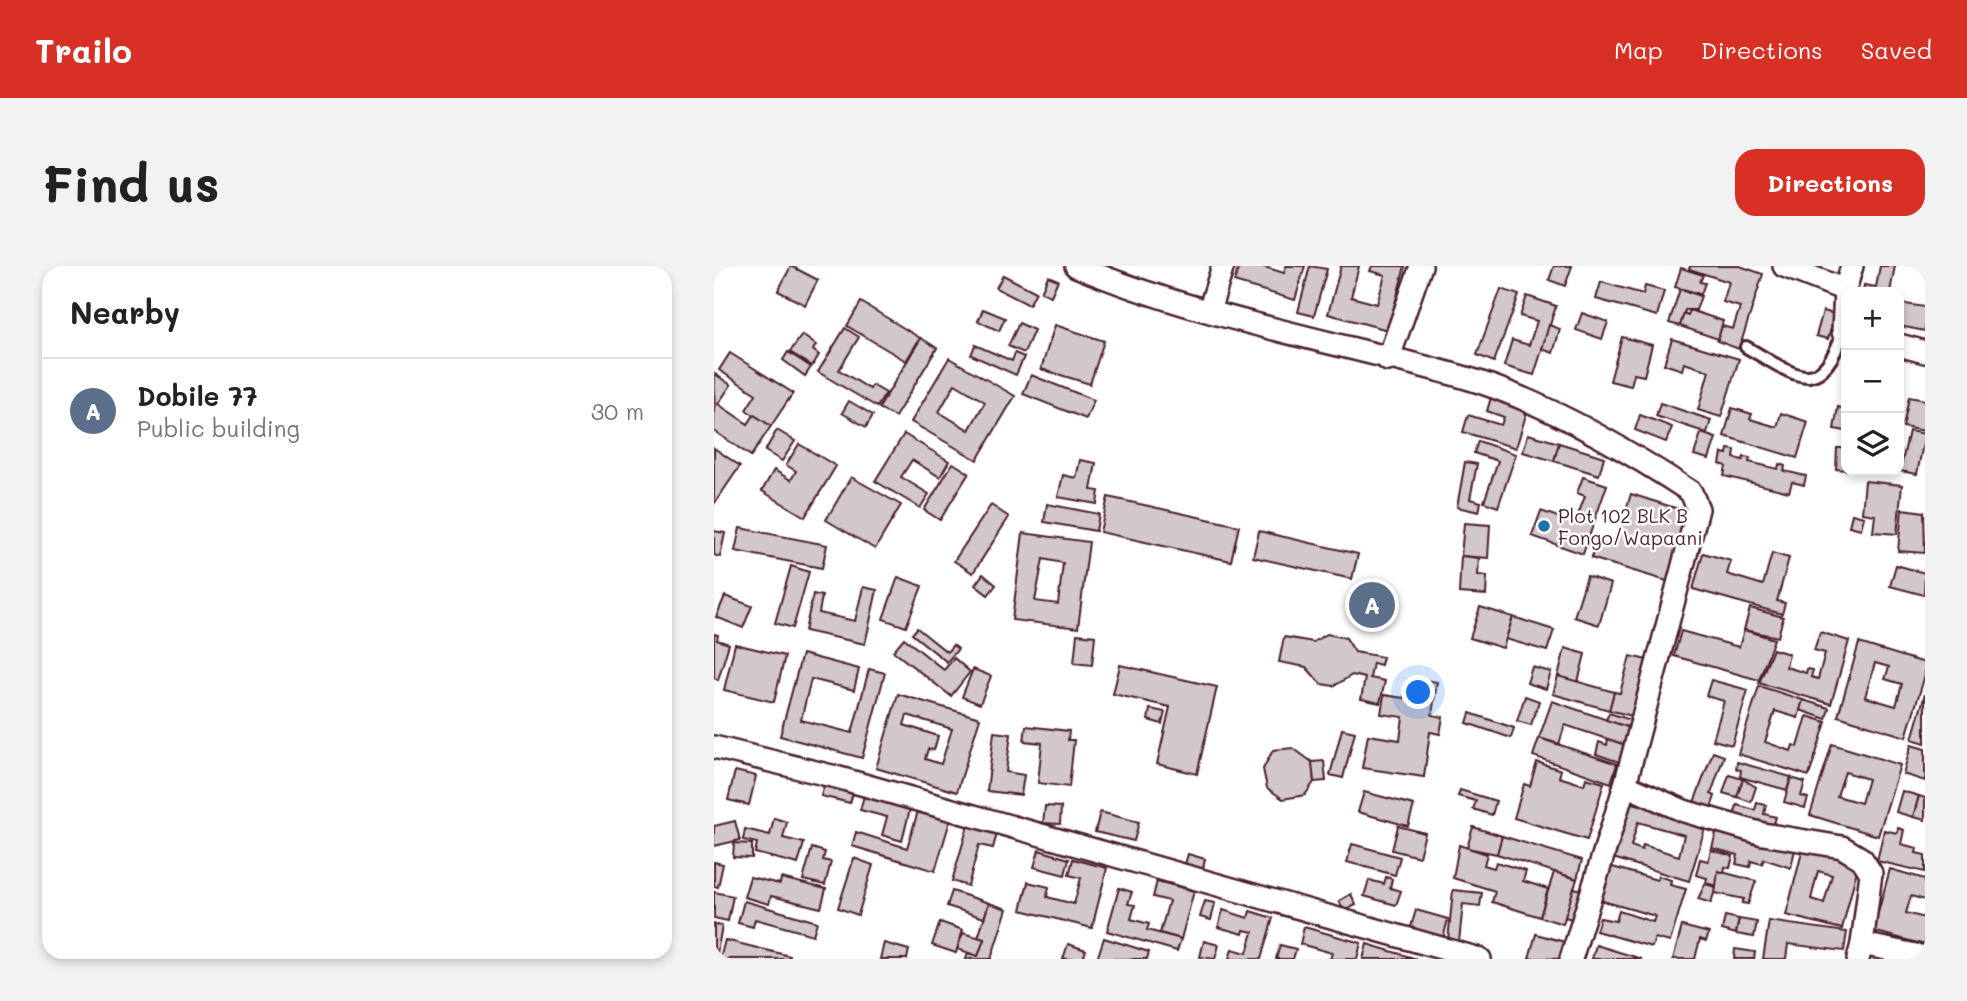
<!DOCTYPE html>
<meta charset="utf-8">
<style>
:root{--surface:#fff;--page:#f2f2f2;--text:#222;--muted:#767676;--line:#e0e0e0;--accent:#d93025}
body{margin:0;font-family:Mali,sans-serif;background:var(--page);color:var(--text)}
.controls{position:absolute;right:21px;top:21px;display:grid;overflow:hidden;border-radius:14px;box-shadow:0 4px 10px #0003}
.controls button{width:63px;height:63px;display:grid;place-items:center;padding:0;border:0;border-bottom:2px solid var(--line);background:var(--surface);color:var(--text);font:35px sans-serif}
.you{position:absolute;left:705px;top:427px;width:24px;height:24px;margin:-18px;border:5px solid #fff;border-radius:50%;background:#1a73e8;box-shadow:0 0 0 10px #1a73e833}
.badge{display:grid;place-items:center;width:46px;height:46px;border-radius:50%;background:var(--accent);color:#fff;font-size:23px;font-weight:700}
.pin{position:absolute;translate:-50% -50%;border:4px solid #fff;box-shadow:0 2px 7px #0006}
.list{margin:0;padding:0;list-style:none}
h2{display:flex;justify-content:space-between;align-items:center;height:91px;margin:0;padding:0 28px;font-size:30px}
h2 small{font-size:23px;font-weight:400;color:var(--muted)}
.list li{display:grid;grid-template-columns:46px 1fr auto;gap:21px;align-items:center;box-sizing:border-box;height:105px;padding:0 28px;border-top:2px solid var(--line)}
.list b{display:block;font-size:26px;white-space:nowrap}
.list p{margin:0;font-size:23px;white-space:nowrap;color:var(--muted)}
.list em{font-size:23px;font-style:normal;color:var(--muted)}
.icon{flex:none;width:38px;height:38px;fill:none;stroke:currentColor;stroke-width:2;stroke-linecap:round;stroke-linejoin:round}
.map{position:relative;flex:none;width:1211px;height:693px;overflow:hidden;border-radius:21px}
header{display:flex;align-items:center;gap:42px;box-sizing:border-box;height:98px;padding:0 35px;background:var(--accent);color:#fff}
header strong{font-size:33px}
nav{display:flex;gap:38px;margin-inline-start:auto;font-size:24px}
.intro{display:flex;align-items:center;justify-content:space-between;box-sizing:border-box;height:168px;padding:0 42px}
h1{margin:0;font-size:49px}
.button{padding:18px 32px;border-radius:21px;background:var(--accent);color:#fff;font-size:24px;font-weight:700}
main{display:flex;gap:42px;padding:0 42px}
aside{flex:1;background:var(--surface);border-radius:21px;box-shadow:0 4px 10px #0003}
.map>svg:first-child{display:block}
</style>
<header>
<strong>Trailo</strong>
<nav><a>Map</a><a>Directions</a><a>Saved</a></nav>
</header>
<div class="intro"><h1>Find us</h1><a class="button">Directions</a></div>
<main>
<aside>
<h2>Nearby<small></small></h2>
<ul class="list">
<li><span class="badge" style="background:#5c6f8a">A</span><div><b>Dobile 77</b><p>Public building</p></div><em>30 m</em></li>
</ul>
</aside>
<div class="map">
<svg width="1211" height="693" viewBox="0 0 1211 693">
<rect width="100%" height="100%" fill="#fff"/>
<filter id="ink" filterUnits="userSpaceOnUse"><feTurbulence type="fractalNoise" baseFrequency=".0143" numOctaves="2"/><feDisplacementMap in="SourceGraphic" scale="14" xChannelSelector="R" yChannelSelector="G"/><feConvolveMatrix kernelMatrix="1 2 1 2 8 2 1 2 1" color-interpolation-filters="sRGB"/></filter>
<g filter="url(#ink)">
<g fill="#d2c7cb" stroke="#4a1f2b" stroke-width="2" fill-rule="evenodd">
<polygon points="77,0 104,14 91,39 64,25"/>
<polygon points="525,0 547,0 570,7 572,0 591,0 581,34 520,16"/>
<polygon points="596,0 613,3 600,50 584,46"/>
<polygon points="627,0 645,0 637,31 663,38 671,9 656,5 658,0 691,0 674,64 614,48"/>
<polygon points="840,0 858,0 851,20 835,14"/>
<polygon points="976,0 1026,0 1049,8 1025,83 1003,75 1008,60 1019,63 1026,41 1009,36 1015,16 975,3"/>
<polygon points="1166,0 1181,0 1176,26 1149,26 1150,19 1162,21"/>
<polygon points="967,2 989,9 986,16 991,17 987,28 961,21"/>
<polygon points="289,9 322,26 315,39 282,22"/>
<polygon points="334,10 344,14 337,30 327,26"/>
<polygon points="887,16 929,28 931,20 950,25 943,50 882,33"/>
<polygon points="787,23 805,29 780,96 763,89"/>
<polygon points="966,23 987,30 982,44 971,44 966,60 955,57"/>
<polygon points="813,30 842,40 820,109 790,100 798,74 815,79 823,55 806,50"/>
<polygon points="147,36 206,72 192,95 133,60"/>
<polygon points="1185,37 1211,41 1211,65 1185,60"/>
<polygon points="269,43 291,52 285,65 264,55"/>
<polygon points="976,44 1009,55 1004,73 966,60 970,47 974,49"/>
<polygon points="1109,45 1121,48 1114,73 1102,70"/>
<polygon points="868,47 894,56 888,73 862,64"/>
<polygon points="305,57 320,64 310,87 294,80"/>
<polygon points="341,59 390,75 376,118 327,103"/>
<polygon points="835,59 846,63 839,87 828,83"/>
<polygon points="131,62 145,71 125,104 156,123 158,119 172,127 163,141 104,106"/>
<polygon points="88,69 102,79 99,84 105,89 98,100 76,86"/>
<polygon points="908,71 938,79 930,110 920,108 917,120 896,115"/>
<polygon points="207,72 223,82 181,151 165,142"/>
<polygon points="958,73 1025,93 1007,151 984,144 995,105 970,97 968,104 950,98"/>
<polygon points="261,79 298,95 301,87 310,91 302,109 257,89"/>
<polygon points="74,86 97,101 91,110 69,94"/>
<polygon points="16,87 79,127 57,160 32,144 42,128 5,104"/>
<path d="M235 92 301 130 263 194 197 156ZM241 118 271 136 255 164 225 146Z"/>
<polygon points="1,108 17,119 4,138 34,158 40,149 57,160 37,190 0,165"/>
<polygon points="317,109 380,134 372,153 309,128"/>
<polygon points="778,128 815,139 802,182 749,166 754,149 787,159 790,151 773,145"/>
<polygon points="1195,131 1211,134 1211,165 1189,161"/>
<polygon points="135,135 159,149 152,161 128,147"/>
<polygon points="946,137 997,154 993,167 942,150"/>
<polygon points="1124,141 1132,143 1132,165 1120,163"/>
<polygon points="1018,142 1038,148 1036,153 1063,161 1067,147 1094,156 1083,192 1010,170"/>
<polygon points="926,149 958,161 952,176 921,164"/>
<polygon points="63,164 81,175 68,195 51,185"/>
<polygon points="1195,165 1211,168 1203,208 1186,205"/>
<polygon points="987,167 1002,172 995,193 980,189"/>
<polygon points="190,168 235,195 226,211 198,194 187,211 215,228 206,242 161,215"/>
<polygon points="814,168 845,177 840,195 809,186"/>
<polygon points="764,175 802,188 784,241 770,236 784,195 760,187"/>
<polygon points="845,177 890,191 885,209 840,195"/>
<polygon points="85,178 122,200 91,251 48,225 60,204 77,214 82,205 72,199"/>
<polygon points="0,182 26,200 0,238"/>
<polygon points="1123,182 1132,182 1132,204 1122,203"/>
<polygon points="1014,183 1021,184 1020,192 1029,194 1030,191 1036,192 1035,196 1064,203 1065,198 1071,200 1070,205 1092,210 1090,219 1078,216 1075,226 1010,210 1012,200 1006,198 1008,187 1013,188"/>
<polygon points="366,194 382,197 377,224 385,225 383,238 344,231 349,209 362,212"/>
<polygon points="751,196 763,198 756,233 767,236 765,246 743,241"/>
<polygon points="239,197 255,207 226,254 210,244"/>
<polygon points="137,211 187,239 161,283 112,254"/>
<polygon points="869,211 893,219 869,288 818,270 827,245 861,257 871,230 863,227"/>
<polygon points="1151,215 1188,219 1183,268 1159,266 1161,249 1148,247"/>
<polygon points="917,228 977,247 956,316 877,292 883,276 900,281"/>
<polygon points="394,231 525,260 517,295 386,266"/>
<polygon points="333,238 385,248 382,265 330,256"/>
<polygon points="277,239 295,251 259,307 240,295"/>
<polygon points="1188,243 1210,246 1211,287 1184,285"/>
<polygon points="1138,248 1150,251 1147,263 1135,260"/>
<polygon points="750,257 776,259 774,292 747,290"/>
<polygon points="26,262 113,279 108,302 21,285"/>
<polygon points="0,265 11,267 6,291 0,289"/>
<polygon points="545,265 644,288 638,313 539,291"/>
<path d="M309 267 375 276 364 362 298 354ZM329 293 349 297 344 338 321 335Z"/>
<polygon points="989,287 1017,295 1013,308 1049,319 1058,287 1075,292 1063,335 1071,337 1068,348 979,323"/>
<polygon points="747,290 765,292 764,309 773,310 772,329 745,327"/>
<polygon points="1182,299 1211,307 1210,329 1176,320"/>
<polygon points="77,300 95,306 79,362 61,357"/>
<polygon points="269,308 282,319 274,329 261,319"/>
<polygon points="873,310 897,318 885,359 860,351"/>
<polygon points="184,311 208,320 192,361 169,353"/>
<polygon points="149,321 163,324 151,378 91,365 99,328 108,330 105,347 141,355"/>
<polygon points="11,330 38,340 29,362 2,351"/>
<polygon points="766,341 799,351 789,382 756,372"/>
<polygon points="1036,342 1069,351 1064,371 1030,364"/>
<polygon points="799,351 840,364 833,385 792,373"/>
<polygon points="203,362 233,386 239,379 244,383 233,396 198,368"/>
<polygon points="1030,364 1060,373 1045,414 960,390 967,365 1025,381"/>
<polygon points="1106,366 1135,375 1117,438 1045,417 1059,383 1075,388 1072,401 1092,407 1093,403 1099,404 1097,411 1104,413 1111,387 1100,384"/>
<polygon points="0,368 4,369 3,374 15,378 4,414 0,412"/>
<polygon points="363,368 381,370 378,399 360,397"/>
<polygon points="613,368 632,372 641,386 669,391 667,399 659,397 656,412 671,415 666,437 647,433 651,412 638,409 620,420 607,418 592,401 565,396 570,371 599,376"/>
<polygon points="190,372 230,404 240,392 256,406 237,430 179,385"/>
<path d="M1145 377 1211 397V409L1192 471 1124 450ZM1161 397 1175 401 1171 413 1188 418 1182 440 1151 431Z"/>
<polygon points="21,378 71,390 60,436 10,424"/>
<polygon points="851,382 871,388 864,416 844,410"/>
<polygon points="88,388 145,403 140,424 97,413 87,454 138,467 155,403 171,407 148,492 66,470"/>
<polygon points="916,390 933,394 918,450 895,444 900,426 906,427"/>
<polygon points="406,399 503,421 483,508 443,498 456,441 399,428"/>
<polygon points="818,401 837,406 832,423 813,417"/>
<polygon points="259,403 277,410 266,438 248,431"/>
<polygon points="844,410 900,426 895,444 839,428"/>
<polygon points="700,412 723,416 718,449 729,451 726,468 716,466 710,511 648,502 654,469 686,474 689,451 667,448 670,429 690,432 692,422 699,423"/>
<polygon points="997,414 1034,424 1018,479 999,474 1010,435 992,430"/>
<polygon points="1045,420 1089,434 1084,452 1061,445 1051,476 1077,485 1079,479 1084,481 1093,450 1112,456 1095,510 1024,488"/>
<path d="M184 428 266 452 243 526 162 502ZM193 449 238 463 227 498 211 493 214 483 220 484 224 470 190 459Z"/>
<polygon points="1211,428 1211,477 1198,473"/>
<polygon points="811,430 825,435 817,459 803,455"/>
<polygon points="1089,434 1115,442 1112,453 1086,444"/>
<polygon points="838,435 917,462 911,479 851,459 845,478 825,472"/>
<polygon points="436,443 451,446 448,458 434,454"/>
<polygon points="756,447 800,462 797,472 753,457"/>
<polygon points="895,447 917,454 914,461 892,454"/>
<polygon points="312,460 355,465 354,474 360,474 355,521 324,517 328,477 310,475"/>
<polygon points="628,463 641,466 629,512 616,509"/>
<polygon points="280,466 297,468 292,506 310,509 307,529 273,525"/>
<polygon points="825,472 903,498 897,517 819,490"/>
<polygon points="894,473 911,479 905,496 882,488 885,476 893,479"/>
<path d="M1118 478 1186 499 1164 570 1096 549ZM1131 506 1154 513 1147 537 1123 530Z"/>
<polygon points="1197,479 1211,483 1211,515 1189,508"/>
<polygon points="579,482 598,496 600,516 591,529 569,533 553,522 549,503 559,484"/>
<polygon points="999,486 1010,490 997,528 1001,530 995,548 978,542"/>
<polygon points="610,495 612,515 600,516 598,496"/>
<polygon points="823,496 847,504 845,511 870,519 872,512 890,517 873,574 800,552 810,518 816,520"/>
<polygon points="1023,496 1077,511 1073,524 1026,511 1027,504 1022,503"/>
<polygon points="21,505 42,510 35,539 14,534"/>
<polygon points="1015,509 1029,513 1023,531 1009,527"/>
<polygon points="112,512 141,520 136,537 107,530"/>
<polygon points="1077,512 1091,516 1087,530 1094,532 1091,542 1070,536"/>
<polygon points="1029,513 1042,521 1037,536 1023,531"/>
<polygon points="746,524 782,535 778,549 759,543 762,535 744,530"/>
<polygon points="1188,525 1205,530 1199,551 1182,546"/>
<polygon points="650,526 700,539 694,560 644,546"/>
<polygon points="150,530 196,543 188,575 168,569 173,551 146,544"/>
<polygon points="1205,530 1211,532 1211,554 1199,551"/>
<path d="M927 534 941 538 939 543 992 559 975 615 899 592 915 536 926 539ZM924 556 970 569 965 590 929 579 928 584 917 580Z"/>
<polygon points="1043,537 1052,539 1050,548 1062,551 1058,564 1019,553 1023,539 1041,544"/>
<polygon points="331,540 347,541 346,558 329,557"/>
<polygon points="204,545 236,555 221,605 138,580 142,566 193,582"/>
<polygon points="386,546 425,556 420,575 381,566"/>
<polygon points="60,552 73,556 69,572 90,577 84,598 41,587 43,577 29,574 31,563 56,569"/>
<polygon points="21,555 26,574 0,580 0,560"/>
<polygon points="255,556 284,564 279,582 265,579 254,620 238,615"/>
<polygon points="684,560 711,567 705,591 678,584"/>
<polygon points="759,561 788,570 783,588 753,582"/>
<polygon points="1184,562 1190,564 1187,578 1203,582 1202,587 1211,589 1211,606 1163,595 1170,564 1183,567"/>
<polygon points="1003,563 1081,583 1077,602 1050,593 1048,598 1037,595 1036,601 1022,598 1024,589 998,582"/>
<polygon points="788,570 868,594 863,613 783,588"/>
<polygon points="20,577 38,578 38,592 19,591"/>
<polygon points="638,578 686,591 681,609 633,596"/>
<polygon points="745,579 773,588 770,599 780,602 782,596 812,605 809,615 834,623 826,651 778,636 781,625 739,612"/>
<polygon points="98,582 111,586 109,594 117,596 111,619 89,614"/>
<path d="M1089 582 1145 596 1128 663 1072 649ZM1104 605 1118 609 1110 637 1097 633Z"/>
<polygon points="325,584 355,593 351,609 320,601"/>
<polygon points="997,584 1019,590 1016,602 1011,601 1010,607 1004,605 1003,620 992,617 993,612 982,609 986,593 994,595"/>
<polygon points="474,588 491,593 489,603 471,598"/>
<polygon points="140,592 159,599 144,649 124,642"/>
<polygon points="359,593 393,602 378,662 307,644 314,616 335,621 333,631 360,638 367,612 355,609"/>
<polygon points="0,596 9,598 4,621 0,620"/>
<polygon points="895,600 943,614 944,610 957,614 956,619 972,623 956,676 941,672 938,681 882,665 886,652 902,655 905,645 939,656 941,650 885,634"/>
<polygon points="1176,603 1211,613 1211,634 1197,630 1192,647 1211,652 1211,679 1159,665"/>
<polygon points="1004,605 1042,615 1034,638 1028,637 1030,633 1001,627"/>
<polygon points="840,606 863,613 849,658 826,651"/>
<polygon points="36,611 66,618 67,612 112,623 107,642 57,630 55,638 30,631"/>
<polygon points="672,611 678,613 676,622 687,625 682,639 650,630 655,614 670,618"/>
<polygon points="443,615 480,625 467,673 446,667 455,635 439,631"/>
<polygon points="991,618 1002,621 997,637 984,633"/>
<polygon points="405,622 418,626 414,638 421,639 417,653 435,658 433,664 467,673 463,685 393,665"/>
<polygon points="860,622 871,625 862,654 851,651"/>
<polygon points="739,624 768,627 766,640 749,638 745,676 734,675"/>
<polygon points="238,625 275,637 270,652 233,640"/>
<polygon points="0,626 19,630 14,655 0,652"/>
<polygon points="637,628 642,639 630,645 625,635"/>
<polygon points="30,635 103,656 99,669 41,653 39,661 24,657"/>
<polygon points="491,635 501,637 497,654 486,651"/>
<polygon points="275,637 293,643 277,693 252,693 254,687 264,690 270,673 264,672"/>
<polygon points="509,644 534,652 536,645 559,652 547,693 515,693 518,683 533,687 539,666 530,664 529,668 504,661"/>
<polygon points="702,644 734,653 729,673 696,664"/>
<polygon points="1011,650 1025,653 1022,668 1008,664"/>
<polygon points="1025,653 1043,656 1040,671 1022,668"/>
<polygon points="1055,655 1133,666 1130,685 1074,678 1072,693 1049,693"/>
<polygon points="226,656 249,664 242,687 218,679"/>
<polygon points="0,658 8,660 2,693 0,693"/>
<polygon points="968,660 995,667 992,675 986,673 981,693 959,693"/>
<polygon points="590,661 647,677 643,693 616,693 618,687 586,678"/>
<polygon points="249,667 270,673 264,690 243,683"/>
<polygon points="822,668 851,676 846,693 815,692"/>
<polygon points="390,672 435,686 433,693 383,693"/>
<polygon points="11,674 76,690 75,693 6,693"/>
<polygon points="490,675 505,679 501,693 486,691"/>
<polygon points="170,677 195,684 193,693 166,693"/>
<polygon points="354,678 372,684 369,693 349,693"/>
<polygon points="653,678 703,693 649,693"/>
<polygon points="566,679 582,683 579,693 562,693"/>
<polygon points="882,679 928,693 878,693"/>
<polygon points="1021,683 1041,686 1040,693 1020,693"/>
</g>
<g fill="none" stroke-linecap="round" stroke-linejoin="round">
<g stroke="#4a1f2b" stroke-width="16">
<path id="service" d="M1032 81C1082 109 1105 135 1129 66"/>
</g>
<g stroke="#4a1f2b" stroke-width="26">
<g id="minor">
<path d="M362 0C486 52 620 75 749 111 826 133 910 182 977 226L984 243 911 519 857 693"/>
<polyline points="1070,0 1131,24 1129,66 1132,66"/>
<polyline points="1131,24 1138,0"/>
<polyline points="495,45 509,0"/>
<polyline points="1185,79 1211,86"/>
<polyline points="674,94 707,0"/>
<polyline points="0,481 122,511 766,693"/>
<polyline points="911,519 970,545 1049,568 1128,581 1148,593 1157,607 1148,678"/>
<polyline points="1144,693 1148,678 1211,691"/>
</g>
</g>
<use href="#service" stroke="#fff" stroke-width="10"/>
<use href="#minor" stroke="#fff" stroke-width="21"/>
</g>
</g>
<circle fill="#1f6fb2" stroke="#fff" stroke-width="2.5" cx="830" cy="260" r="7"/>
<g text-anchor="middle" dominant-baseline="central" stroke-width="5" stroke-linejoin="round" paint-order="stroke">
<g font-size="19" fill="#4a1f2b" stroke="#fff" text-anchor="start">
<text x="844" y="249">Plot 102 BLK B<tspan x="844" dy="22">Fongo/Wapaani</tspan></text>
</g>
</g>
</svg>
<div class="controls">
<button>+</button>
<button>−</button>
<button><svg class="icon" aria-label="layers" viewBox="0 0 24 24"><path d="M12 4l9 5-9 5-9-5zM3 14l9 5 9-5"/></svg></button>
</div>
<div class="you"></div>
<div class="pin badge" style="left:658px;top:339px;background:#5c6f8a">A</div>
</div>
</main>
